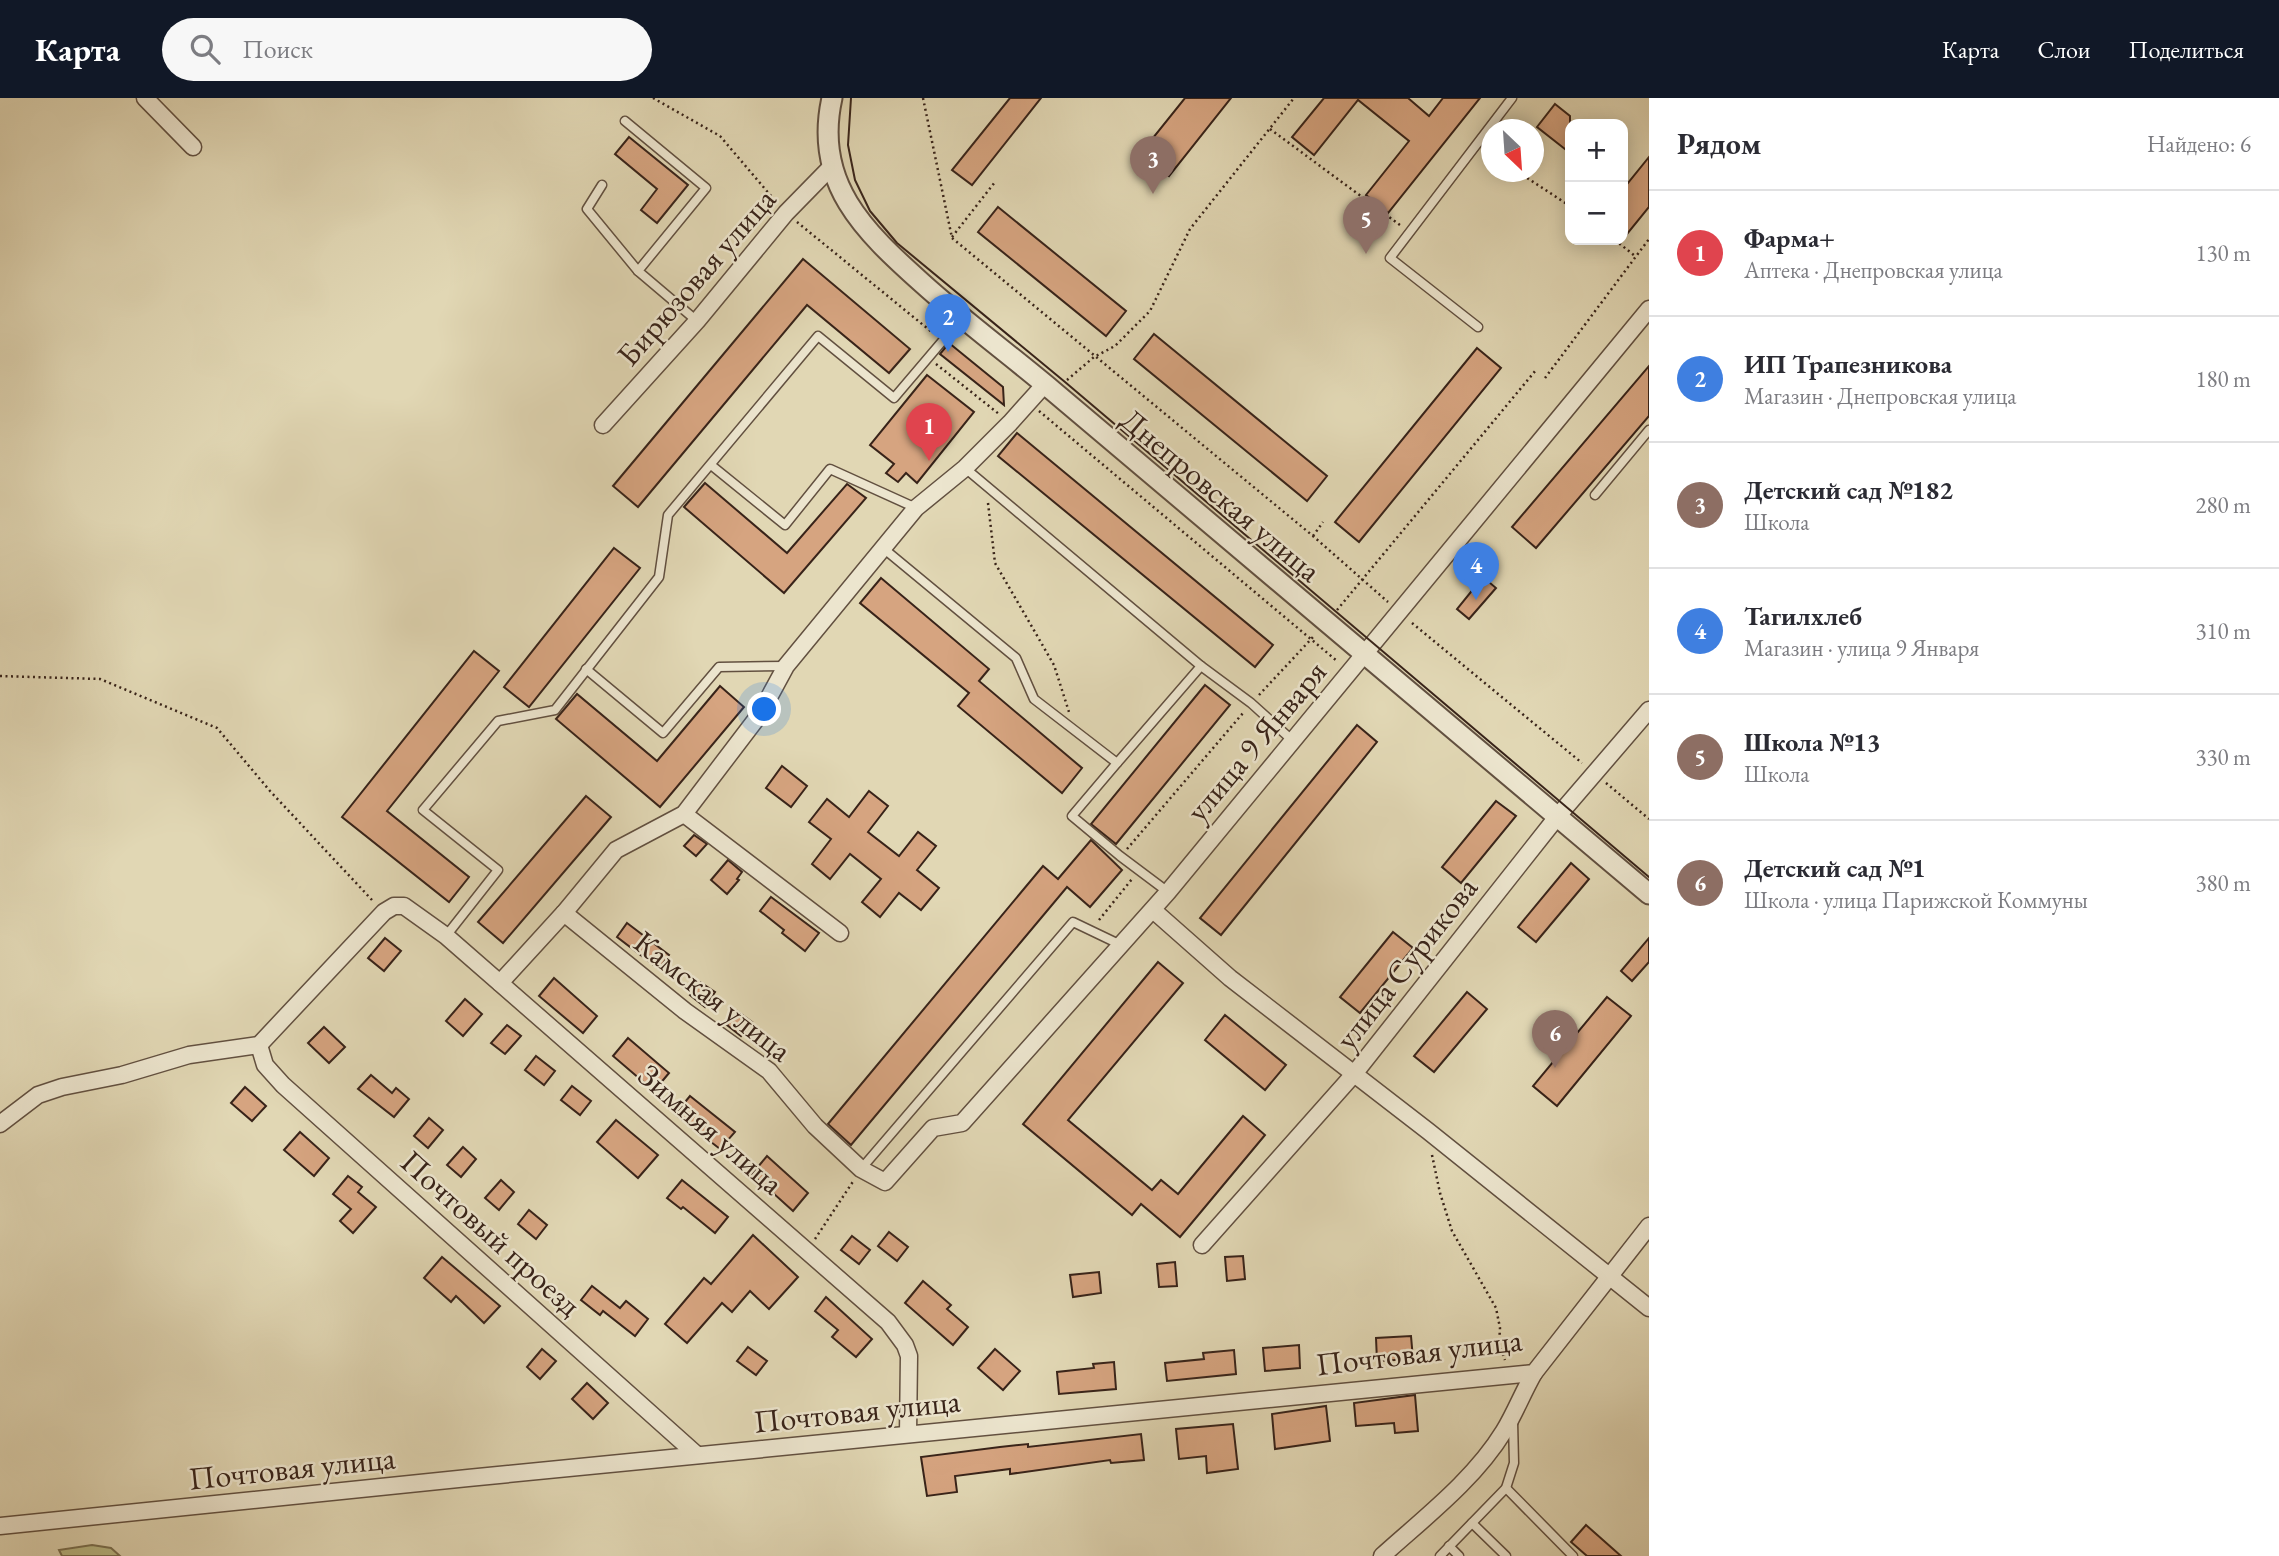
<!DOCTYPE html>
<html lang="ru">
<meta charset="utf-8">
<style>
:root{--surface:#fff;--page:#f7f7f7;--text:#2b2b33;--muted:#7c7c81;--line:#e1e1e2;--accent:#111827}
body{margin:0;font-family:"EB Garamond",serif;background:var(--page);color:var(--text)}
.controls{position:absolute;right:21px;top:21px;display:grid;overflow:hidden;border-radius:14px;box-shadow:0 4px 18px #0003}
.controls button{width:63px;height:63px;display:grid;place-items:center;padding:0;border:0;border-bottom:2px solid var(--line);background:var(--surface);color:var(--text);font:35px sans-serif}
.compass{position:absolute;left:1481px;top:21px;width:63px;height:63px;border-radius:50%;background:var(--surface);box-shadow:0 4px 18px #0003;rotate:155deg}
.you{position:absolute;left:765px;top:612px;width:24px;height:24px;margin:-18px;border:5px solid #fff;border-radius:50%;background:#1a73e8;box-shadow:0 0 0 10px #1a73e833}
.badge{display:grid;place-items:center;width:46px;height:46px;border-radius:50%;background:var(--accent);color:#fff;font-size:23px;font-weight:700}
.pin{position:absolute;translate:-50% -58px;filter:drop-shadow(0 2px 4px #0008)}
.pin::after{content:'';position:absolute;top:37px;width:24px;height:21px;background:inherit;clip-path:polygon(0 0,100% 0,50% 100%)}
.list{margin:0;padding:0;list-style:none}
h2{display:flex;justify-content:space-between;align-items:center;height:91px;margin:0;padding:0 28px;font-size:30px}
h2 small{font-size:23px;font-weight:400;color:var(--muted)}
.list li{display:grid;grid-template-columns:46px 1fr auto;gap:21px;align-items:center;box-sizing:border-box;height:126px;padding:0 28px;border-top:2px solid var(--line)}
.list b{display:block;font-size:26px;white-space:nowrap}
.list p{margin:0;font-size:23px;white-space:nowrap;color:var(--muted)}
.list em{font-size:23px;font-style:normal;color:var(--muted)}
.icon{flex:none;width:38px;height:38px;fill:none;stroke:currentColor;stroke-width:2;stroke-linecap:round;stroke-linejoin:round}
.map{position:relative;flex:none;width:1649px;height:1458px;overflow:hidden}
header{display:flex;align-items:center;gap:42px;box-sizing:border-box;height:98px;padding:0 35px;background:var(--accent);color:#fff}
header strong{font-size:33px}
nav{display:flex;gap:38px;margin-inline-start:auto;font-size:24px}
.search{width:490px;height:63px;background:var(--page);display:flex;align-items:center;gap:18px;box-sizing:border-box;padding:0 24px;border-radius:38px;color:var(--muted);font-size:26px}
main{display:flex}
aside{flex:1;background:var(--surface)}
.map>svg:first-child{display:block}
</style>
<header>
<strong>Карта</strong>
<div class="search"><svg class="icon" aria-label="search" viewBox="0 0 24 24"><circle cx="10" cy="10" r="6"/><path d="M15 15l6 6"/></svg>Поиск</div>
<nav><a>Карта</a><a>Слои</a><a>Поделиться</a></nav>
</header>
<main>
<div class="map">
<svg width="1649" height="1458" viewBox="0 0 1649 1458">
<rect width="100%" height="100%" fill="#e1d7b4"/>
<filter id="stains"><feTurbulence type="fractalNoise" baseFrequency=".00286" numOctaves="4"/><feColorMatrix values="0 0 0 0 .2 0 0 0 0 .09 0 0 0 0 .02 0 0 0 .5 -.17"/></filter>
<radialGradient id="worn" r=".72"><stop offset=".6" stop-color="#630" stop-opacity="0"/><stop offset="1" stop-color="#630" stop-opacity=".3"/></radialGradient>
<polygon fill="#bbbc87" stroke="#7a7050" stroke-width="2" points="92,1447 111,1450 120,1458 62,1458 59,1452"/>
<g fill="#d6a480" stroke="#382319" stroke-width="2">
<polygon points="1010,0 1041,0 972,87 952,72"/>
<polygon points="1185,0 1231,0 1169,78 1140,56"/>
<polygon points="1324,0 1408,0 1429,18 1443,0 1480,0 1388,115 1366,97 1409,43 1358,2 1314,57 1292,39"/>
<polygon points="1555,6 1570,18 1570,55 1537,29"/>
<polygon points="629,39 688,87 657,125 641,112 657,91 615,56"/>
<polygon points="1649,59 1649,109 1623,141 1623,91"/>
<polygon points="998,109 1126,213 1106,238 978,134"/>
<polygon points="803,161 910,251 889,275 807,207 638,409 613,388"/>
<polygon points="1154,236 1327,378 1307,403 1134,261"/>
<polygon points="949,245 1003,289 1004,307 940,256"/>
<polygon points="1477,250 1501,270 1359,444 1335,424"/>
<polygon points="1649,268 1649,318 1536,450 1512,429"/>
<polygon points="927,277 974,314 917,385 906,375 898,384 886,375 894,366 870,347"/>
<polygon points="1017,335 1273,547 1255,569 998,358"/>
<polygon points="705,385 787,455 847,386 866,400 784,495 684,409"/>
<polygon points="614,450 640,470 529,609 504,589"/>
<polygon points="1483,479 1496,490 1469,521 1457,511"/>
<polygon points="881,480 989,571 979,583 1082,670 1062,695 958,608 969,595 860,505"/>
<polygon points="474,553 499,573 387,713 469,779 449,804 342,719"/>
<polygon points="1205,587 1230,607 1116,746 1091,726"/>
<polygon points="720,588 744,609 660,709 556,621 577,596 657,663"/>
<polygon points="1357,627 1377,644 1221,837 1200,820"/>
<polygon points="782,668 807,688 791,709 766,690"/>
<polygon points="869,693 888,708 868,734 899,758 918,734 936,748 917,772 939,790 921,812 899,795 880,819 862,804 881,781 850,756 830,781 812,766 831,741 809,724 827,701 849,719"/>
<polygon points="586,698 611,719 503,845 478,824"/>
<polygon points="1496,703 1516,718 1461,785 1442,769"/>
<polygon points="694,737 707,746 696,758 684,748"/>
<polygon points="1091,742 1122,772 1090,809 1067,789 851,1047 828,1026 1043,768 1058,781"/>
<polygon points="728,762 742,774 737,781 739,782 727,796 711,782"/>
<polygon points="1571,765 1589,781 1536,844 1518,829"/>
<polygon points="771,799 819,835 805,853 782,835 784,832 760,813"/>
<polygon points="627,825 669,857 659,871 617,839"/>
<polygon points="1393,834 1413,850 1360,915 1340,899"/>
<polygon points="385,840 401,853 384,873 368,860"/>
<polygon points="1649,840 1649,864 1632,883 1621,873"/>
<polygon points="1158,864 1183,885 1068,1022 1152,1092 1161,1082 1178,1096 1243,1018 1265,1037 1180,1139 1141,1106 1132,1117 1023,1026"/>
<polygon points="554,880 597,918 583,935 539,898"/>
<polygon points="700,884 715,894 705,909 690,897"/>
<polygon points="1467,894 1487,911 1434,974 1414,958"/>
<polygon points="1607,899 1631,918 1557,1008 1533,988"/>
<polygon points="465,901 482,916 463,938 446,923"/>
<polygon points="737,913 752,924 741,938 727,927"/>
<polygon points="1225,917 1286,967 1265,992 1205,942"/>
<polygon points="507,927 521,938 505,956 491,945"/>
<polygon points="324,929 345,949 329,965 308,945"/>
<polygon points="628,940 669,975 654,993 613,958"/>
<polygon points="536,958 555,973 544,987 525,972"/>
<polygon points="371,977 392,995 396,990 409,1001 394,1019 358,991"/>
<polygon points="572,988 591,1003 580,1017 561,1002"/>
<polygon points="245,989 266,1008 252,1023 231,1005"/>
<polygon points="690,998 735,1034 720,1051 675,1016"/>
<polygon points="429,1020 443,1032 428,1050 414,1038"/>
<polygon points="616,1022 658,1057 638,1080 597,1044"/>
<polygon points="300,1034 329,1060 314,1078 284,1052"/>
<polygon points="463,1049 476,1061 461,1079 447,1067"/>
<polygon points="767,1058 808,1095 793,1113 752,1076"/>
<polygon points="348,1078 362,1089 358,1094 376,1109 353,1135 340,1123 351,1111 333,1096"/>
<polygon points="501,1082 514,1094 499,1112 485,1100"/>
<polygon points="682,1082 728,1119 715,1135 683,1109 681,1111 667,1100"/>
<polygon points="529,1112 547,1127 536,1141 518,1126"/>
<polygon points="889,1134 908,1149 897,1163 878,1148"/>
<polygon points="753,1137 798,1179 769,1211 750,1193 732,1214 722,1205 687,1245 665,1226 704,1180 711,1186"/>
<polygon points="852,1138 870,1152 859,1166 841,1152"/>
<polygon points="1243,1158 1245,1181 1227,1183 1225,1159"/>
<polygon points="442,1159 500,1208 484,1225 456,1198 451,1204 424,1180"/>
<polygon points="1175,1164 1177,1188 1159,1189 1157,1166"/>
<polygon points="1099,1174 1101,1195 1073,1199 1070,1177"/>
<polygon points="923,1183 951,1207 947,1211 968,1229 953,1247 905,1205"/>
<polygon points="592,1188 620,1210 626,1203 648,1221 635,1238 603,1213 600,1217 581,1202"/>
<polygon points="826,1199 872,1241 856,1259 832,1239 838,1232 815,1213"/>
<polygon points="1411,1238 1413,1261 1377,1263 1376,1240"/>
<polygon points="1299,1247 1300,1270 1265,1273 1263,1250"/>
<polygon points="748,1249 767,1263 756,1277 737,1263"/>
<polygon points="542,1251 556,1263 540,1281 527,1269"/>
<polygon points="995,1251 1020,1273 1003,1292 978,1270"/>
<polygon points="1234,1252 1236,1276 1167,1283 1165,1265 1204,1261 1203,1255"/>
<polygon points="1114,1264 1116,1291 1059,1296 1057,1274 1094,1270 1093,1266"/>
<polygon points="587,1285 608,1305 593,1321 572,1301"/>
<polygon points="1415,1297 1418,1333 1395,1335 1394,1325 1356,1328 1354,1305"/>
<polygon points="1326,1308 1330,1343 1275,1351 1272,1316"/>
<polygon points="1233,1326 1238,1371 1207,1375 1206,1358 1179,1361 1176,1331"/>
<polygon points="1141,1336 1144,1362 1111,1365 1110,1362 1010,1376 1010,1371 955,1378 957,1394 927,1398 921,1359 1000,1349 1028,1346 1028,1349"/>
<polygon points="1586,1427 1621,1458 1587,1458 1571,1444"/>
</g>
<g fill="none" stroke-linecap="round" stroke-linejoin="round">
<g stroke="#625040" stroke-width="11">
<g id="service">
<polyline points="625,23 706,90 638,173 697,223"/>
<polyline points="602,87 587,111 638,173"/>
<polyline points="1478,229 1390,160 1512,0"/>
<polyline points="711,367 785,427 830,371 916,410"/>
<polyline points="1595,397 1649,332"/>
<polyline points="883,450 1016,560 1034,601 1117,665 1201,568 965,370"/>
<polyline points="1201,568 1251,605 1293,643"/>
<polyline points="586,571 663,635 719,569 786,568"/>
<polyline points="1117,665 1072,718 1120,758 1168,794"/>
<polyline points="446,838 498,772 423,712 498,623 555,612 659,479 668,417 818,238 894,300 962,220"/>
<polyline points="861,1071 1073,824 1121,847"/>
<polyline points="1506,1390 1573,1458"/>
<polyline points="1472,1425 1506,1458"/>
<polyline points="1449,1448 1459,1458"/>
<polyline points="1440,1458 1506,1390 1514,1365 1513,1323"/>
</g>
</g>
<g stroke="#625040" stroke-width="19">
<g id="minor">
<polyline points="145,0 193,49"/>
<polyline points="603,327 697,223 786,115 832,68"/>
<polyline points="684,716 840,835"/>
<polyline points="1153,812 1230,880 1428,1033 1649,1210"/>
<polyline points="564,815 685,913 769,973 815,1028 861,1071 885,1084 933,1030 962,1025 1168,794 1649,211"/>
<polyline points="500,885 564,815 616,752 684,716 760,616 786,568 916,410 965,370 1010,325 1045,286"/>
<polyline points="259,947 265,967 283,987 697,1357"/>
<polyline points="0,1026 38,997 62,989 122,977 189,957 259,947 384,814 394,808 404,808 446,838 888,1224 905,1247 909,1258 908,1336"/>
<polyline points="1202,1147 1354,976 1557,719 1649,612"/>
<polyline points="0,1428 468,1380 1534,1275 1649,1128"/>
<path d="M1382 1458C1424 1420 1474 1382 1504 1333 1515 1315 1523 1294 1534 1275"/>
</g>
</g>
<g stroke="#625040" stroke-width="23">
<path id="tertiary" d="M832 0C813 85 864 133 922 185 964 223 1009 256 1053 293L1649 796"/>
</g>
<g stroke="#382319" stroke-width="2.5" stroke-dasharray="2 3.5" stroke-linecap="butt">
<polyline points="653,0 720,38 777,105"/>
<polyline points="923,0 952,140 1313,438 1388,504"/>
<polyline points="1270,31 1400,127"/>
<polyline points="1518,74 1570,108"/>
<polyline points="797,124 933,235"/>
<polyline points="952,139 995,84"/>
<polyline points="1615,142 1635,158"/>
<polyline points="936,266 999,316"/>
<polyline points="1545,280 1649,141"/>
<polyline points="1067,282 1094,259 1115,248 1150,213 1190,131 1294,0"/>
<polyline points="1039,313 1337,563"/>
<polyline points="988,405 995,465 1054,567 1069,614"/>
<polyline points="1313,438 1323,424"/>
<polyline points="1337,512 1536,272"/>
<polyline points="1412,525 1582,665"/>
<polyline points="0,578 100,581 217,630 270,693 372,802"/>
<polyline points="1259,597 1314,538"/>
<polyline points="1606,685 1649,721"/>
<polyline points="1127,751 1243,615"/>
<polyline points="1099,822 1132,781"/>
<polyline points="1432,1057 1440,1095 1452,1133 1496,1210 1500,1230 1499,1247 1505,1262"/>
<polyline points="815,1141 854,1082"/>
</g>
<use href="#service" stroke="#ece5ce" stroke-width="8"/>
<use href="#minor" stroke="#ece5ce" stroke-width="16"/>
<use href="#tertiary" stroke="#ece5ce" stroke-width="19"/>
<polyline stroke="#382319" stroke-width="2" points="851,0 848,47 855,82 870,113 897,145 1065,284 1649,779"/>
</g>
<g text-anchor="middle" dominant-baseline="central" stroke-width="5" stroke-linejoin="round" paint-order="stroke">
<g font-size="32" fill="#382319" stroke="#ece5ce">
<text transform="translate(696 179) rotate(-49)">Бирюзовая улица</text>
<text transform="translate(1221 397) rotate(40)">Днепровская улица</text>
<text transform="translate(1256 643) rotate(-50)">улица 9 Января</text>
<text transform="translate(1406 865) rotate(-52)">улица Сурикова</text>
<text transform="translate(713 898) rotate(38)">Камская улица</text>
<text transform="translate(711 1031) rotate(41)">Зимняя улица</text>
<text transform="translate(491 1135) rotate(42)">Почтовый проезд</text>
<text transform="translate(1419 1254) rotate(-7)">Почтовая улица</text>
<text transform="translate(857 1313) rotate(-6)">Почтовая улица</text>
<text transform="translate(292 1370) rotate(-6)">Почтовая улица</text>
</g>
</g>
<rect width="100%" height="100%" filter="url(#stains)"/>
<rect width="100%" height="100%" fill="url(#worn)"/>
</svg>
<div class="controls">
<button>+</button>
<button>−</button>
</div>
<svg class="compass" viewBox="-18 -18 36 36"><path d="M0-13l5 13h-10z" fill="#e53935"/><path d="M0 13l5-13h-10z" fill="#7c7c81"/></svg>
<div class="you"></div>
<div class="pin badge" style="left:929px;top:363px;background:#e0444e">1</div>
<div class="pin badge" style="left:948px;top:254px;background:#3f7fe0">2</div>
<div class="pin badge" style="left:1153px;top:96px;background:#8d6e63">3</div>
<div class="pin badge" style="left:1476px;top:502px;background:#3f7fe0">4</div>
<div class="pin badge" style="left:1366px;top:156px;background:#8d6e63">5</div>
<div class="pin badge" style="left:1555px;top:970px;background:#8d6e63">6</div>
</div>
<aside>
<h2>Рядом<small>Найдено: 6</small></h2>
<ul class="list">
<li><span class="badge" style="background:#e0444e">1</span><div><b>Фарма+</b><p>Аптека · Днепровская улица</p></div><em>130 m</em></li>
<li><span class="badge" style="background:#3f7fe0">2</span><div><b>ИП Трапезникова</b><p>Магазин · Днепровская улица</p></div><em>180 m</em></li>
<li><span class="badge" style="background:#8d6e63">3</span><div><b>Детский сад №182</b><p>Школа</p></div><em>280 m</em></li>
<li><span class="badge" style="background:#3f7fe0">4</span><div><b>Тагилхлеб</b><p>Магазин · улица 9 Января</p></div><em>310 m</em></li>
<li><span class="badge" style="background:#8d6e63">5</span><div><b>Школа №13</b><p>Школа</p></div><em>330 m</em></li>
<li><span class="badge" style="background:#8d6e63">6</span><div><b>Детский сад №1</b><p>Школа · улица Парижской Коммуны</p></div><em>380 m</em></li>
</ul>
</aside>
</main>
